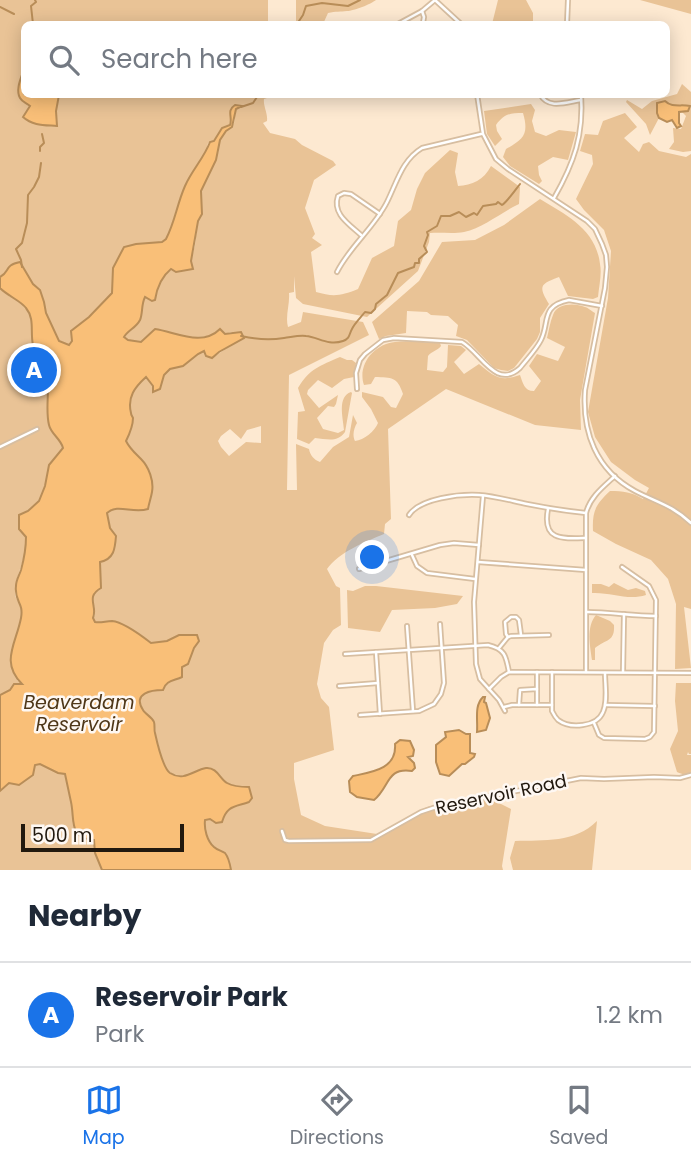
<!DOCTYPE html>
<style>
:root{--surface:#fff;--page:#f6f6f7;--text:#1f2937;--muted:#747a83;--line:#e0e1e3;--accent:#1a73e8}
body{margin:0;font-family:Poppins,sans-serif;background:var(--page);color:var(--text)}
.scale{position:absolute;left:21px;bottom:18px;width:163px;box-sizing:border-box;padding-left:7px;border:4px solid #22190e;border-top:0;font-size:19px;line-height:24px;white-space:nowrap;color:#22190e;-webkit-text-stroke:5px #fef8f3;paint-order:stroke}
.you{position:absolute;left:373px;top:558px;width:24px;height:24px;margin:-18px;border:5px solid #fff;border-radius:50%;background:#1a73e8;box-shadow:0 0 0 10px #1a73e833}
.badge{display:grid;place-items:center;width:46px;height:46px;border-radius:50%;background:var(--accent);color:#fff;font-size:23px;font-weight:700}
.pin{position:absolute;translate:-50% -50%;border:4px solid #fff;box-shadow:0 2px 7px #0006}
.list{margin:0;padding:0;list-style:none}
h2{display:flex;justify-content:space-between;align-items:center;height:91px;margin:0;padding:0 28px;font-size:30px}
h2 small{font-size:23px;font-weight:400;color:var(--muted)}
.list li{display:grid;grid-template-columns:46px 1fr auto;gap:21px;align-items:center;box-sizing:border-box;height:105px;padding:0 28px;border-top:2px solid var(--line)}
.list b{display:block;font-size:26px;white-space:nowrap}
.list p{margin:0;font-size:23px;white-space:nowrap;color:var(--muted)}
.list em{font-size:23px;font-style:normal;color:var(--muted)}
.icon{flex:none;width:38px;height:38px;fill:none;stroke:currentColor;stroke-width:2;stroke-linecap:round;stroke-linejoin:round}
.map{position:relative;flex:none;width:691px;height:870px;overflow:hidden}
.search{position:absolute;background:var(--surface);box-shadow:0 4px 18px #0003;left:21px;right:21px;top:21px;height:77px;display:flex;align-items:center;gap:18px;box-sizing:border-box;padding:0 24px;border-radius:10px;color:var(--muted);font-size:26px}
.sheet{height:196px;background:var(--surface)}
nav{display:flex;justify-content:space-around;align-items:center;box-sizing:border-box;height:98px;border-top:2px solid var(--line);background:var(--surface);font-size:19px;color:var(--muted)}
nav a{display:grid;justify-items:center;gap:4px}
nav .on{color:var(--accent)}
.map>svg:first-child{display:block}
</style>
<div class="map">
<svg width="691" height="870" viewBox="0 0 691 870">
<rect width="100%" height="100%" fill="#fde9d1"/>
<g fill="#e9c396" fill-rule="evenodd">
<path d="M0 0H268V24H24V94L268 95 267 98 264 99C263 106 268 113 267 121L263 123 270 133 295 139 302 145 333 161 336 165 314 180 305 208 315 234 312 238 322 245 311 252 316 292C333 297 341 296 358 289L372 258 394 246 398 221 411 210 417 189 425 173 450 150 458 153 455 172 458 186C472 185 484 180 491 166L520 187 519 204C500 213 483 228 464 232 453 234 441 232 430 233L429 242 418 271 367 317 303 304 296 298 294 276V292L289 293C290 305 285 316 288 327L301 322 303 312 363 322 369 335 289 375 287 490H297L296 444 309 449C310 455 314 460 320 462L333 447 349 437 353 415 357 423C354 428 352 435 355 441 364 440 375 431 378 423L371 409 362 397V392L383 397 391 407 396 408 403 394C397 376 392 378 375 377L371 384 364 385C357 365 374 344 395 342 409 340 425 343 440 343L441 346C437 351 432 351 428 356L427 370 443 372 447 367 448 345 461 346 466 350 454 362 464 374 479 364C495 377 500 382 520 375 523 383 524 391 534 391L541 381 529 366 537 354 558 361 565 347 547 338C549 330 550 322 553 315 557 303 575 303 585 307 587 307 593 312 595 313L580 400 581 430 535 425 446 389 388 429 391 519 385 524 384 534C365 542 339 552 327 569L336 586 340 588 341 625 333 630 324 643 317 684 321 698 329 707 334 750 294 763V779L301 815 325 826 377 834 427 807 492 792 493 800 511 809 502 866 503 870H231C227 849 202 847 205 820L210 819 213 822 224 816 231 806 242 805 240 787 226 783 216 771C206 772 181 778 173 774 161 768 161 751 157 740 155 734 156 729 154 723 152 718 146 715 143 711 132 694 150 690 163 690L169 681 176 680 182 667 188 664 194 648 199 641 197 635H179L167 641 151 643C143 636 122 622 111 621 106 621 101 623 94 622L93 618 95 615 93 596 99 562 116 536 110 528 107 513C115 503 124 511 133 510L134 453 126 441 131 430 130 397 138 384 147 376 153 386 154 391 160 389 164 375 170 369 183 366 198 354 205 351 212 358 241 339 231 332 225 334 188 338 155 329 142 342 128 340 124 337 141 311 145 297 149 300H155C159 274 169 270 191 261L195 245 201 192 218 153 220 140 226 130 234 123 236 109 241 107 235 105 230 125 222 128 214 141 208 143C206 158 194 169 187 182 177 200 175 221 166 239L162 242 124 247 113 268 112 293 89 317 71 331 72 341 68 346 65 345 75 457 19 529 26 537V550L16 582 15 596 22 607 17 680 23 684 0 695V288L10 297 3 276 0 277ZM261 426V443L246 442 229 456 221 447 218 441 221 436 230 429 241 439 247 430Z"/>
<path d="M296 0H376C371 4 354 11 347 11 340 12 336 11 328 13L323 24H311L309 23 308 24H296Z"/>
<polygon points="498,0 526,0 533,13 533,24 492,24"/>
<polygon points="640,0 691,0 691,14"/>
<path d="M682 84 691 92V151L683 152 669 149 674 142 673 128 681 129 686 116 682 112 688 111 685 105C678 106 670 106 665 101L657 103V113L659 118 650 135 646 124 626 102 627 100 642 109 652 101 677 94Z"/>
<path d="M531 104 535 110 532 121 535 132 546 136 559 130 576 132 568 160 553 157 538 166 539 175 542 181 539 184 510 166 503 157 506 149C524 139 529 134 523 113 510 113 504 114 496 125L497 131 502 139 495 146 487 134 484 111Z"/>
<path d="M625 113 637 127 624 138 639 152 643 144 649 142 659 151 686 157 691 154V609L684 607 691 668 675 669 676 604 668 579 651 560 616 544 593 531C592 511 596 504 610 491 623 491 632 492 643 499L649 488 635 480 611 462 595 437 588 412 608 298 611 251 604 230 584 210 576 199 593 164 592 155 580 151 585 134 598 135 603 121Z"/>
<path d="M540 199C566 215 596 229 600 264 602 274 599 286 598 297L593 299 568 296 559 277C540 284 538 286 549 304L540 318V332L537 339 514 368 508 371 501 370 494 368 467 340 456 336 458 325 448 316 431 315 427 312 407 311 406 333 386 336 379 339 372 322 419 281 442 242 475 240 504 225Z"/>
<path d="M340 357 347 360H352L356 363 354 377 344 379 332 388 318 380 308 390 307 394 319 408 338 395 336 404 334 407 328 406 317 418 323 429 338 433 344 430C343 417 337 397 351 392L352 393 345 432C337 443 327 439 315 438L309 444 297 439 298 412 305 411 298 388C310 368 320 366 340 357Z"/>
<path d="M614 583 628 590 636 588 645 591 646 595C628 601 611 592 592 593V584H601L609 587Z"/>
<polygon points="365,586 376,586 463,596 457,604 435,608 392,610 380,632 348,628 347,590 353,591"/>
<path d="M596 615 610 621 614 625C615 642 606 639 595 648V660H592C590 645 586 627 596 615Z"/>
<path d="M676 683H691V754H689L688 752 687 755H691V773C686 776 682 774 677 772L670 749 678 731 675 701Z"/>
<polygon points="40,764 58,773 65,774 72,807 73,826 94,840 95,853 102,870 0,870 0,791 9,783 19,785 33,775 35,765"/>
<path d="M597 821 592 870H513L510 858 515 841C544 840 575 843 597 821Z"/>
</g>
<g fill="#f9bf78" stroke="#b88d58" stroke-width="2">
<path d="M24 69V94L59 95 56 111 57 126C45 125 33 126 23 117L30 106C27 103 22 102 20 98 15 89 22 76 24 69Z"/>
<path d="M665 101C672 108 681 104 690 106L688 111 679 112V123L681 126 677 128 672 120 667 122 659 118 657 113V103Z"/>
<path d="M235 105 242 106 236 109 232 127 226 131 220 140 216 160 201 191 202 214 198 221 191 261 193 269 176 272 171 269C161 277 157 287 155 300L152 301 145 297C141 305 143 313 140 320 136 328 128 330 124 337L128 340 141 342 155 329C176 332 202 347 220 329L225 334 241 332 244 338 219 352 212 358 206 356 204 351 198 354 183 366 170 369 164 375 160 389 153 392V386L146 377C135 387 127 397 131 413 131 415 132 416 133 418 133 426 129 435 126 441 130 449 135 453 141 459 149 467 154 481 152 492 151 498 149 503 148 509 132 514 118 503 107 513L110 528 116 536C115 549 114 559 100 562L101 588C85 597 98 606 93 618L95 622C101 623 106 621 112 621 123 622 142 636 151 643L167 641 179 635H197L199 641 194 648 188 664 182 667V677C174 681 166 680 163 690 152 690 132 693 143 710 145 714 152 717 154 722 155 725 154 729 155 733 157 742 163 768 170 773 184 782 194 770 206 768 217 767 220 779 227 783 234 787 242 787 249 787L252 798 249 802C235 807 227 805 222 822L216 823 210 819 205 820C204 829 207 841 214 847 217 850 222 851 225 853 229 858 230 864 231 870H102L95 853 94 840C68 838 75 820 71 802 69 793 67 783 65 774L58 773 40 764 35 765 33 775 19 785 9 783 0 791V695L10 690 14 684H22C0 662 16 644 21 618 24 602 14 602 16 586 16 580 19 576 21 570 24 559 26 548 26 537L19 529V515L28 511 39 501 45 486 49 465 63 448C61 439 51 434 49 425 45 409 50 391 47 375 45 365 36 356 33 345 30 332 35 319 26 308 21 301 8 296 0 288V277C10 272 4 265 20 262L33 284 40 290 44 302 46 313 59 341 69 345 72 341 71 331 89 317 112 293 113 268 124 247 136 244 162 242 166 239C175 222 177 204 185 186 192 170 204 158 210 142L214 141 222 128 230 125C233 117 226 111 235 105Z"/>
<path d="M483 697H485L484 702 486 703 490 718 486 730 477 732C478 719 474 706 483 697Z"/>
<polygon points="459,730 466,734 470,734 470,753 475,754 474,757 465,764 462,764 449,776 440,774 436,762 436,745 446,737 445,732"/>
<path d="M400 740 410 741 414 750 413 756 408 757 414 763 415 768 412 771C386 767 390 787 374 800L357 797 350 792 349 781 353 776C372 772 397 769 395 744Z"/>
</g>
<g fill="none" stroke-linecap="round" stroke-linejoin="round">
<g stroke="#b88d58" stroke-width="2">
<polyline points="0,7 14,14"/>
<polyline points="33,24 31,6 36,2 35,0"/>
<polyline points="297,24 303,15 306,6 322,3 348,6 360,0"/>
<polyline points="241,107 253,103 259,94"/>
<polyline points="40,151 40,147 44,143 42,134"/>
<polyline points="22,267 21,260 16,249 22,243 27,223 28,195 34,187 39,177 41,163"/>
<path d="M241 336C254 339 271 340 284 338 292 337 299 335 306 336 318 337 328 346 343 341 350 339 349 334 352 329 354 324 361 317 365 312L371 313 375 309 376 304 387 295 398 273 414 267 415 263H419V259L427 252 424 246 428 235 427 232 437 226 441 216H450L459 212 466 217 474 213 477 215 483 206 496 204 498 202 502 205C507 202 516 189 520 184"/>
</g>
<g stroke="#d7bea1" stroke-width="6">
<g id="minor">
<polyline points="435,0 461,24"/>
<polyline points="398,24 422,11 435,0"/>
<polyline points="420,24 423,23 424,17 422,11"/>
<polyline points="567,24 568,0"/>
<path d="M477 94 483 134 496 159 508 169 587 221 595 229 602 244 606 255 607 267 605 288 585 390C582 432 596 470 635 491 656 502 672 505 691 523"/>
<path d="M540 94C548 110 567 102 581 100"/>
<path d="M554 198C574 163 584 135 581 94"/>
<path d="M361 235C349 224 332 214 338 196L344 193 351 194 380 214"/>
<path d="M337 272C350 246 374 228 387 202 397 182 402 160 422 148L481 134"/>
<path d="M357 389 356 373 360 360 365 354 383 340 394 338 462 342C481 353 496 390 520 368 527 359 536 350 541 340 550 322 540 306 569 300L602 306"/>
<polyline points="0,447 37,429"/>
<polyline points="483,496 474,602 476,664 480,679 499,700 505,711"/>
<path d="M548 509C542 540 561 539 585 538"/>
<path d="M409 515C420 498 460 494 479 495 495 496 512 501 527 504 547 508 566 511 586 513"/>
<polyline points="412,555 417,566 427,573 475,579"/>
<polyline points="478,562 586,570"/>
<polyline points="359,569 440,545 454,543 479,545"/>
<path d="M587 612C610 612 633 616 656 616"/>
<polyline points="407,626 413,711"/>
<polyline points="508,637 506,634 505,622 511,617 516,617 519,620 521,635"/>
<polyline points="499,648 508,637 511,636 549,635"/>
<polyline points="376,652 380,714"/>
<path d="M345 654 488 645C505 649 506 656 509 672"/>
<path d="M552 672V711C554 715 555 717 558 720 570 729 597 727 603 712 608 701 605 685 605 673"/>
<path d="M586 672V513C590 497 603 487 615 476"/>
<polyline points="623,672 624,614"/>
<polyline points="339,686 378,683"/>
<polyline points="489,689 501,677 509,672 691,673"/>
<polyline points="537,689 537,672"/>
<polyline points="519,705 520,690 537,689 537,705"/>
<polyline points="606,705 655,706"/>
<polyline points="504,707 512,705 552,705"/>
<polyline points="360,715 419,711 434,704 441,694 444,683 440,624"/>
<polyline points="594,723 599,735 604,738 645,739 650,737 654,732 656,600 649,586 622,567"/>
<polyline points="282,831 285,840 289,841 371,840 421,812 433,808 581,778 604,779 654,777 680,778 691,775"/>
</g>
</g>
<use href="#minor" stroke="#fff" stroke-width="2.5"/>
</g>
<g text-anchor="middle" dominant-baseline="central" stroke-width="5" stroke-linejoin="round" paint-order="stroke">
<g font-size="18" fill="#22190e" stroke="#fef8f3">
<text transform="translate(501 794) rotate(-12)">Reservoir Road</text>
</g>
<g font-size="19" font-style="italic" fill="#4f3718" stroke="#fef8f3">
<text x="79" y="702">Beaverdam<tspan x="79" dy="22">Reservoir</tspan></text>
</g>
</g>
</svg>
<div class="scale">500 m</div>
<div class="you"></div>
<div class="pin badge" style="left:34px;top:370px">A</div>
<div class="search"><svg class="icon" aria-label="search" viewBox="0 0 24 24"><circle cx="10" cy="10" r="6"/><path d="M15 15l6 6"/></svg>Search here</div>
</div>
<section class="sheet">
<h2>Nearby<small></small></h2>
<ul class="list">
<li><span class="badge">A</span><div><b>Reservoir Park</b><p>Park</p></div><em>1.2 km</em></li>
</ul>
</section>
<nav>
<a class="on"><svg class="icon" aria-label="map" viewBox="0 0 24 24"><path d="M3 6l6-2 6 2 6-2v14l-6 2-6-2-6 2zM9 4v14M15 6v14"/></svg>Map</a>
<a><svg class="icon" aria-label="directions" viewBox="0 0 24 24"><path d="M12 3l9 9-9 9-9-9zM9 14v-3h6M13 9l2 2-2 2"/></svg>Directions</a>
<a><svg class="icon" aria-label="saved" viewBox="0 0 24 24"><path d="M7 4h10v16l-5-4-5 4z"/></svg>Saved</a>
</nav>
